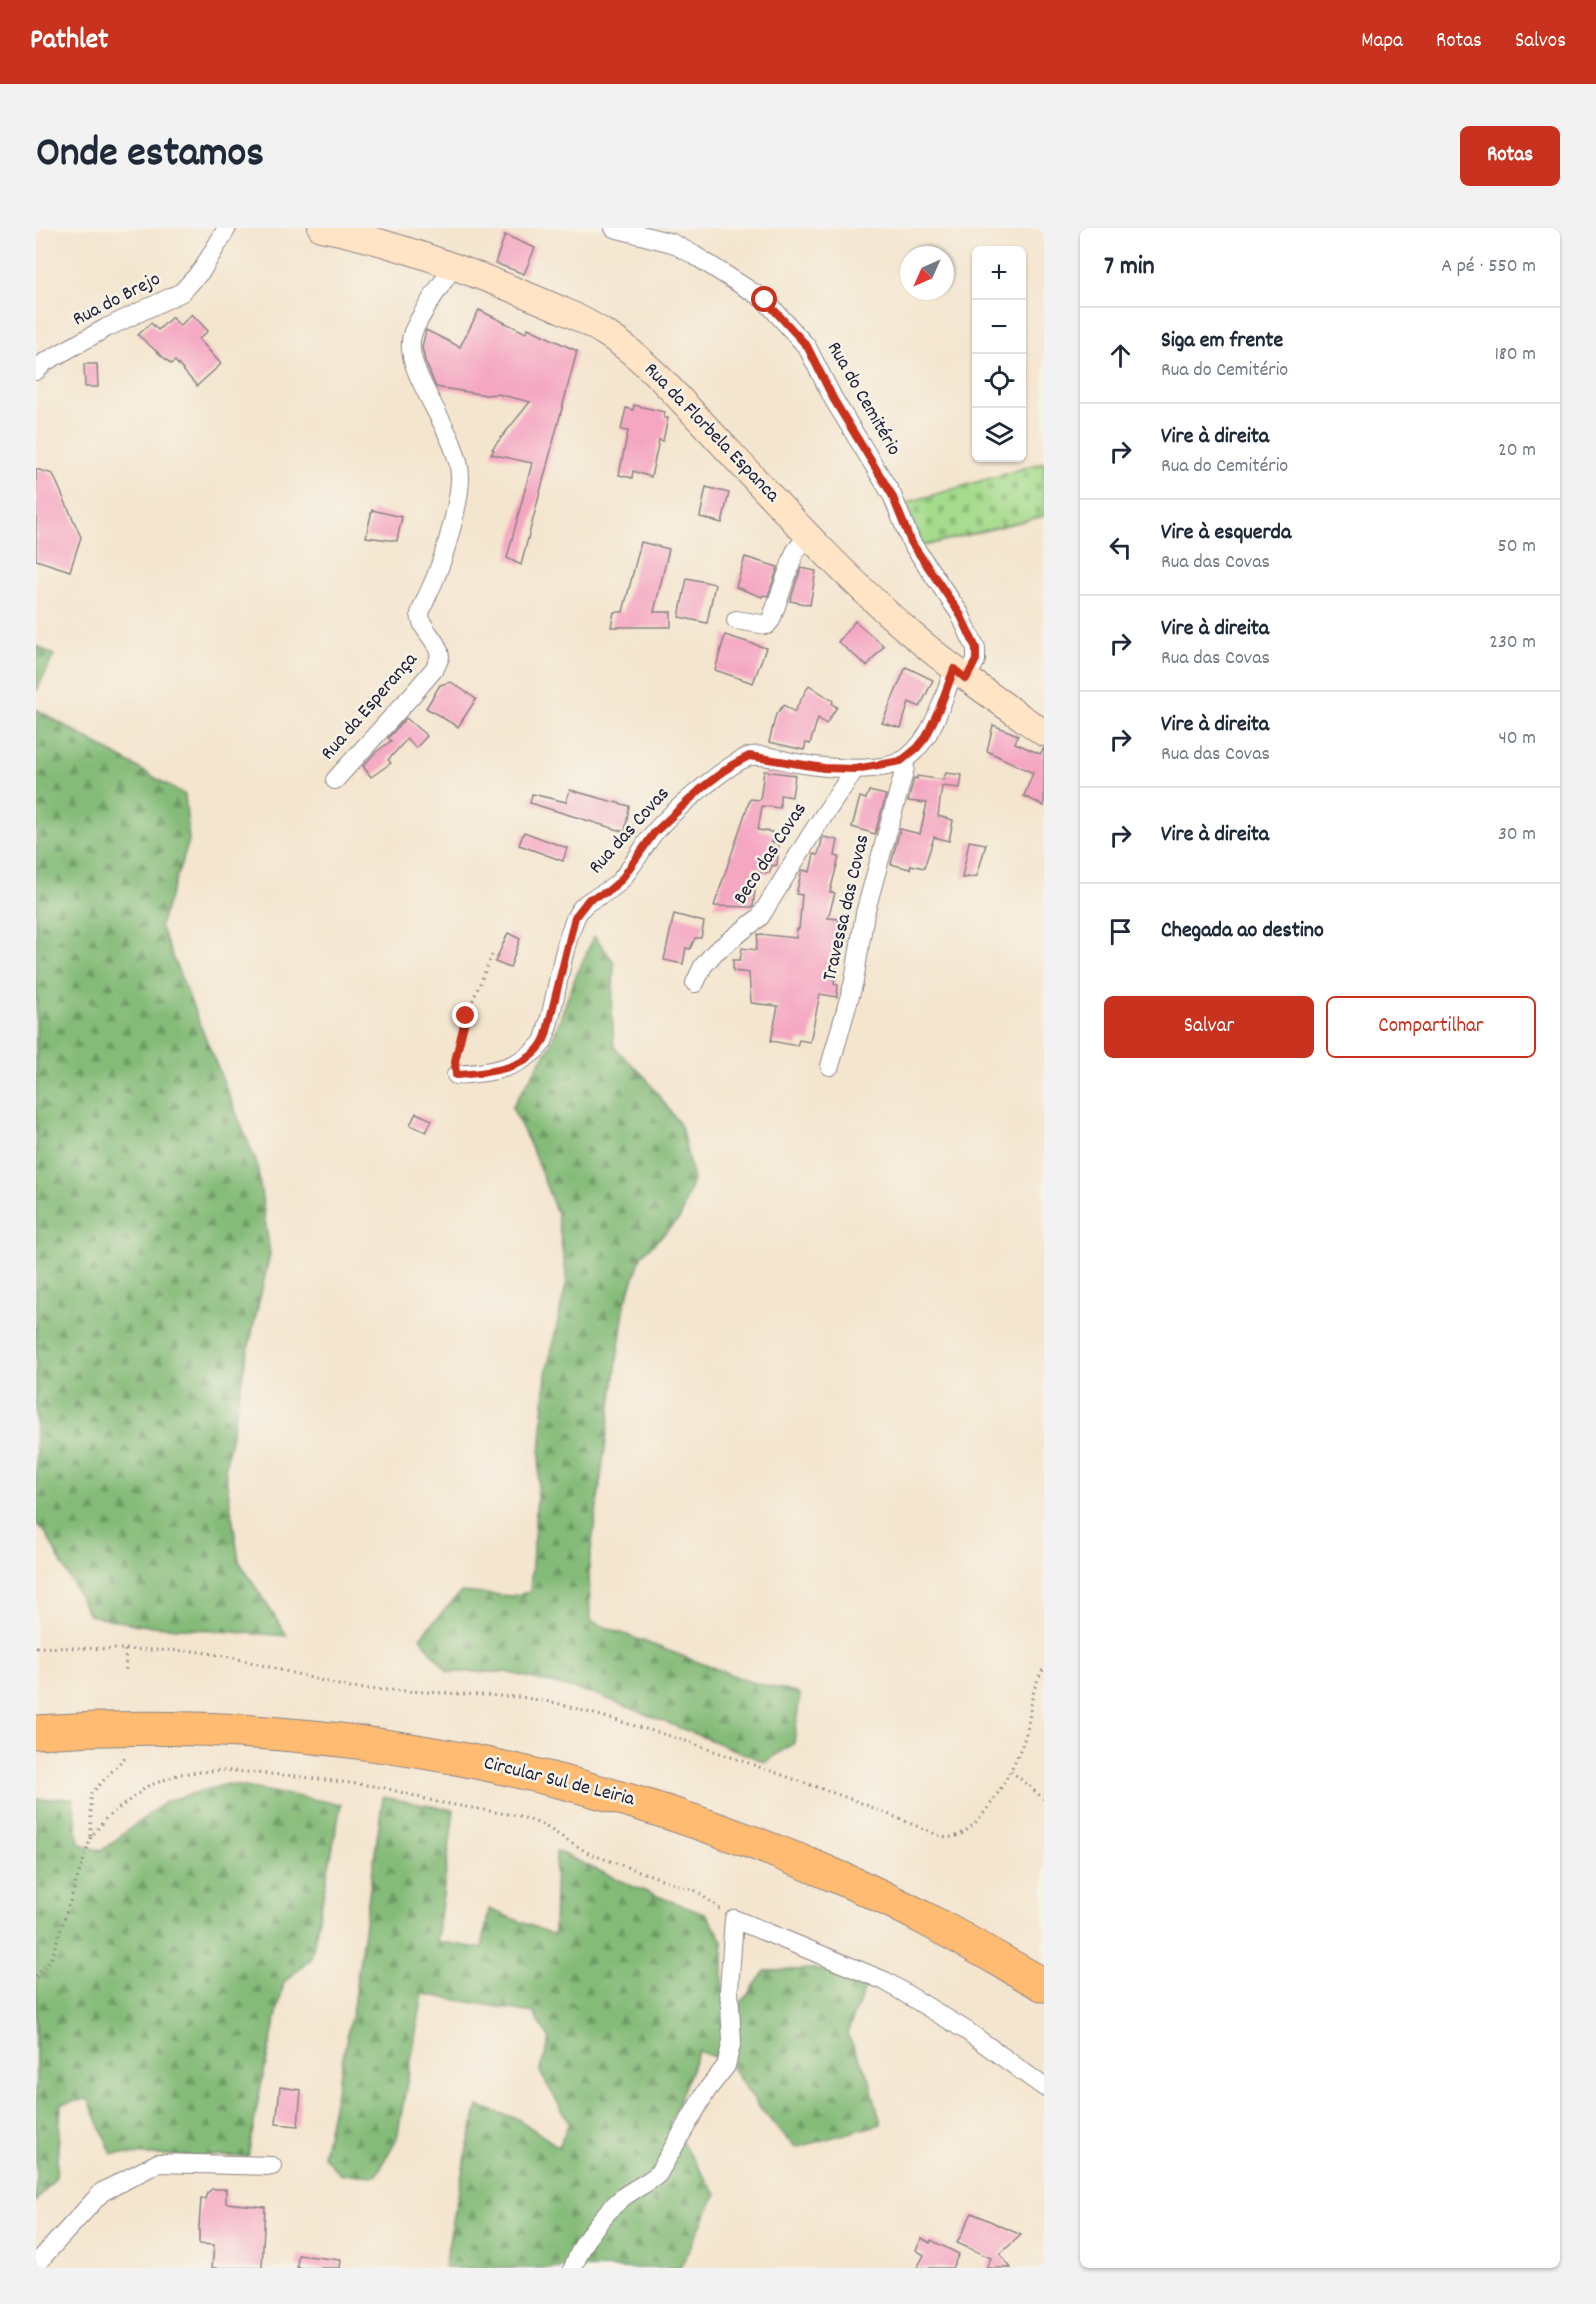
<!DOCTYPE html>
<html lang="pt">
<meta charset="utf-8">
<style>
:root{--surface:#fff;--page:#f2f2f3;--text:#1f2937;--muted:#747a83;--line:#e0e1e3;--accent:#c8321e}
body{margin:0;font-family:Dekko,sans-serif;background:var(--page);color:var(--text)}
.controls{position:absolute;right:18px;top:18px;display:grid;overflow:hidden;border-radius:9px;box-shadow:0 2px 4px #0004}
.controls button{width:54px;height:54px;display:grid;place-items:center;padding:0;border:0;border-bottom:2px solid var(--line);background:var(--surface);color:var(--text);font:30px sans-serif}
.compass{position:absolute;left:864px;top:18px;width:54px;height:54px;border-radius:50%;background:var(--surface);box-shadow:0 2px 4px #0004;rotate:225deg}
.stop{position:absolute;width:18px;height:18px;margin:-14px;border:4px solid #c8321e;border-radius:50%;background:#fff}
.stop.end{background:#c8321e;border-color:#fff;box-shadow:0 2px 6px #0008}
.list{margin:0;padding:0;list-style:none}
h2{display:flex;justify-content:space-between;align-items:center;height:78px;margin:0;padding:0 24px;font-size:26px}
h2 small{font-size:20px;font-weight:400;color:var(--muted)}
.list li{display:grid;grid-template-columns:39px 1fr auto;gap:18px;align-items:center;box-sizing:border-box;height:96px;padding:0 24px;border-top:2px solid var(--line)}
.list b{display:block;font-size:22px;white-space:nowrap}
.list p{margin:0;font-size:20px;white-space:nowrap;color:var(--muted)}
.list em{font-size:20px;font-style:normal;color:var(--muted)}
.actions{display:flex;gap:12px;padding:18px 24px}
.actions a{flex:1;padding:14px 0;border:2px solid var(--accent);border-radius:9px;text-align:center;font-size:21px;color:var(--accent)}
.actions .main{background:var(--accent);color:#fff}
.icon{flex:none;width:33px;height:33px;fill:none;stroke:currentColor;stroke-width:2;stroke-linecap:round;stroke-linejoin:round}
.map{position:relative;flex:none;width:1008px;height:2040px;overflow:hidden;border-radius:9px}
header{display:flex;align-items:center;gap:36px;box-sizing:border-box;height:84px;padding:0 30px;background:var(--accent);color:#fff}
header strong{font-size:28px}
nav{display:flex;gap:33px;margin-inline-start:auto;font-size:21px}
.intro{display:flex;align-items:center;justify-content:space-between;box-sizing:border-box;height:144px;padding:0 36px}
h1{margin:0;font-size:42px}
.button{padding:15px 27px;border-radius:9px;background:var(--accent);color:#fff;font-size:21px;font-weight:700}
main{display:flex;gap:36px;padding:0 36px}
aside{flex:1;background:var(--surface);border-radius:9px;box-shadow:0 2px 4px #0004}
.map>svg:first-child{display:block}
</style>
<header>
<strong>Pathlet</strong>
<nav><a>Mapa</a><a>Rotas</a><a>Salvos</a></nav>
</header>
<div class="intro"><h1>Onde estamos</h1><a class="button">Rotas</a></div>
<main>
<div class="map">
<svg width="1008" height="2040" viewBox="0 0 1008 2040">
<defs>
<pattern id="forest-firs" width="22" height="20" patternUnits="userSpaceOnUse" patternTransform="scale(1.5)"><rect width="22" height="20" fill="#84bb78"/><path d="M5 1l3.5 6h-7zM16 11l3.5 6h-7z" fill="#6c9864"/></pattern>
<pattern id="cemetery-stones" width="16" height="16" patternUnits="userSpaceOnUse" patternTransform="scale(1.5)"><rect width="16" height="16" fill="#a5db8c"/><path d="M2 7V4a2 2 0 0 1 4 0v3zM10 15v-3a2 2 0 0 1 4 0v3z" fill="#8ebc7a"/></pattern>
</defs>
<rect width="100%" height="100%" fill="#f7f3e8"/>
<filter id="ink" filterUnits="userSpaceOnUse"><feTurbulence type="fractalNoise" baseFrequency=".0167" numOctaves="2"/><feDisplacementMap in="SourceGraphic" scale="12" xChannelSelector="R" yChannelSelector="G"/><feConvolveMatrix kernelMatrix="1 2 1 2 8 2 1 2 1" color-interpolation-filters="sRGB"/></filter>
<filter id="wash" filterUnits="userSpaceOnUse"><feTurbulence type="fractalNoise" baseFrequency=".008" numOctaves="4" result="noise"/><feDisplacementMap in="SourceGraphic" scale="24" xChannelSelector="R" yChannelSelector="G"/><feGaussianBlur stdDeviation="1.35" result="paint"/><feColorMatrix in="noise" values="0 0 0 0 0 0 0 0 0 0 0 0 0 0 0 0 0 1.4 0 .05"/><feComposite in="paint" operator="in"/></filter>
<g filter="url(#wash)">
<rect width="100%" height="100%" fill="#f4e5ce"/>
<g fill="url(#forest-firs)" stroke="#536e5a" stroke-width="1.5">
<polygon points="0,418 18,427 0,464"/>
<polygon points="0,481 149,567 153,613 124,698 221,936 234,1026 208,1139 189,1242 203,1333 251,1408 103,1397 53,1387 8,1302 0,1296"/>
<polygon points="558,708 578,734 576,785 578,819 610,850 645,898 657,952 644,990 606,1027 589,1075 553,1337 554,1393 712,1453 764,1466 758,1515 729,1534 559,1466 470,1444 412,1444 384,1409 425,1364 475,1368 494,1364 510,1146 531,1052 521,986 495,919 476,879 514,818 537,755"/>
<polygon points="191,1556 305,1576 275,1731 248,1754 223,1867 212,1929 76,1926 52,1871 25,1876 20,1949 0,1974 0,1571 37,1570 43,1615 65,1623 130,1573"/>
<polygon points="347,1569 418,1582 401,1713 446,1721 453,1681 518,1707 520,1623 598,1659 671,1687 687,1713 687,1764 703,1778 729,1743 779,1741 832,1752 811,1806 833,1849 845,1896 759,1920 722,1878 692,1834 662,1823 634,1896 680,1966 644,2040 408,2040 430,1925 442,1878 482,1891 523,1919 533,1894 504,1844 514,1812 498,1785 387,1766 361,1910 340,1948 304,1946 287,1927 317,1779"/>
</g>
<polygon fill="url(#cemetery-stones)" stroke="#647e64" stroke-width="1.5" points="1008,234 1008,288 887,318 870,275"/>
<g id="blocks">
<g fill="#f5a7c2">
<polygon points="469,7 499,20 488,46 459,35"/>
<polygon points="443,82 490,105 492,100 541,123 485,337 471,330 496,235 455,226 458,222 456,221 494,174 462,166 450,167 400,159 389,133 386,119 390,102 424,119"/>
<polygon points="156,86 172,103 163,111 185,136 161,158 139,133 135,136 102,107 115,95 122,102 136,89 144,98"/>
<polygon points="48,136 61,136 62,159 49,159"/>
<polygon points="598,177 629,184 628,190 632,190 627,213 623,212 615,249 597,243 596,250 583,247 592,203 585,202 590,180 597,182"/>
<polygon points="0,241 17,246 45,309 34,343 0,332"/>
<polygon points="670,259 693,265 686,295 664,289"/>
<polygon points="336,282 366,289 361,313 330,309"/>
<polygon points="605,314 633,321 618,384 635,384 635,399 575,399 578,384 587,384"/>
<polygon points="709,329 742,339 732,368 727,367 726,369 700,359"/>
<polygon points="765,340 780,343 774,377 754,373"/>
<polygon points="651,350 679,356 671,395 643,389"/>
<polygon points="819,393 848,418 831,438 802,414"/>
<polygon points="689,407 730,420 717,455 679,442"/>
<polygon points="870,439 897,452 884,479 873,474 865,500 846,495"/>
<polygon points="415,454 440,471 422,499 390,480 404,457"/>
<polygon points="773,457 797,473 796,476 801,479 790,496 782,490 774,516 770,515 768,522 733,514 740,486 748,477 758,484"/>
<polygon points="370,490 391,508 380,520 371,511 352,532 355,535 335,549 327,538 340,524 355,513 352,510"/>
<polygon points="957,497 982,507 979,515 1004,526 1008,520 1008,578 988,568 997,545 951,523"/>
<polygon points="728,543 759,547 756,569 744,567 744,580 726,578 722,602 736,604 735,614 743,615 741,637 735,638 734,645 721,644 717,679 678,678 714,571 724,572"/>
<polygon points="910,545 926,547 924,560 906,558 902,588 917,592 913,613 898,609 888,640 875,637 874,641 855,636 864,601 884,606 891,575 872,573 878,550 881,551 881,548 907,552"/>
<polygon points="534,562 593,578 589,604 494,575 496,566 530,574"/>
<polygon points="833,563 850,567 839,606 816,599 824,569 830,571"/>
<polygon points="488,604 531,620 527,633 483,617"/>
<polygon points="787,609 802,612 799,628 803,629 794,664 799,665 792,690 803,691 802,700 805,700 798,756 802,757 801,769 784,766 774,814 763,812 761,818 735,813 742,778 715,775 713,745 697,743 697,732 704,732 706,720 720,722 722,706 760,710 761,701 763,701 766,667 760,666 766,642 774,644 778,626 782,627"/>
<polygon points="933,613 950,616 941,648 926,650"/>
<polygon points="638,686 668,694 665,710 659,710 654,721 650,720 647,736 628,732"/>
<polygon points="472,705 484,711 474,740 459,734"/>
<polygon points="380,885 396,892 390,904 374,897"/>
<polygon points="244,1859 265,1862 262,1898 240,1896"/>
<polygon points="176,1961 190,1961 190,1975 229,1979 226,2040 176,2040 178,2017 163,2016 163,1998 165,1971 169,1971 171,1965"/>
<polygon points="936,1985 985,2007 964,2026 975,2040 950,2040 955,2030 921,2015"/>
<polygon points="886,2010 894,2015 895,2012 923,2026 916,2040 881,2040 888,2027 880,2022"/>
<polygon points="262,2027 305,2032 304,2040 261,2040"/>
</g>
</g>
</g>
<g filter="url(#ink)">
<use href="#blocks" fill-opacity="0" stroke="#8b8484" stroke-width="1.5"/>
<g fill="none" stroke-linecap="round" stroke-linejoin="round">
<g stroke="#8b8484" stroke-width="20">
<g id="street">
<polyline points="578,0 636,15 658,27 729,72 771,119 798,172 856,267 875,314 924,386 935,410 940,420 940,432 930,451"/>
<polyline points="0,143 9,134 70,100 146,64 166,42 191,0"/>
<polyline points="700,392 731,397 735,392 759,324 773,306"/>
<path d="M299 552 377 466 399 440 404 429C403 412 385 403 384 386 388 373 395 361 400 348 409 326 424 274 424 250 425 205 362 141 377 104 387 81 404 59 418 37"/>
<polyline points="659,755 667,738 679,724 724,689 776,605 819,541"/>
<polyline points="794,838 818,753 829,685 868,544 869,539 865,533"/>
<path d="M420 847C453 845 485 841 507 814 521 774 523 730 539 691 548 668 568 670 583 654 596 640 605 622 617 606 631 588 691 536 712 529 725 524 747 533 761 535 788 540 850 547 872 529 898 508 907 471 918 441"/>
<polyline points="0,2036 66,1964 122,1935 236,1938"/>
<path d="M537 2040C546 2014 565 1988 586 1970 597 1961 611 1956 622 1946L671 1862 690 1838 696 1813 693 1762 698 1691 849 1753 931 1803 1008 1859"/>
</g>
</g>
<g stroke="#8b8484" stroke-width="28">
<path id="secondary" d="M285 0C351 13 414 36 476 61 507 74 539 86 567 104 588 116 606 133 624 150 706 235 783 326 873 404 916 441 962 473 1008 505"/>
</g>
<g stroke="#8b8484" stroke-width="35">
<path id="highway" d="M0 1504C285 1485 555 1540 816 1655 882 1684 945 1722 1008 1757"/>
</g>
<g stroke="#8b8484" stroke-width="3" stroke-dasharray="1.5 4.5" stroke-linecap="butt">
<polyline points="420,830 430,788 457,725"/>
<path d="M0 1419 159 1423 195 1429 314 1460 484 1469 520 1475 638 1509 823 1574 902 1607C906 1608 912 1610 916 1609 947 1604 984 1530 991 1502 996 1478 994 1462 1008 1440"/>
<polyline points="89,1422 90,1444"/>
<polyline points="975,1543 1008,1571"/>
<polyline points="55,1608 55,1566 90,1528"/>
<polyline points="0,1749 15,1731 55,1609 70,1590 112,1558 144,1546 185,1542 259,1548 345,1559 401,1574 483,1588 507,1597 554,1626 660,1663 684,1681"/>
</g>
<use href="#street" stroke="#fff" stroke-width="18"/>
<use href="#secondary" stroke="#ffe4c6" stroke-width="26"/>
<use href="#highway" stroke="#ffbb71" stroke-width="33"/>
</g>
</g>
<g fill="none" stroke-linecap="round" stroke-linejoin="round" filter="url(#ink)">
<path stroke="#c8321e" stroke-width="8" d="M430 788 419 833 420 847C450 845 498 842 510 807L539 689 553 671 571 664 585 652 618 605 667 559 696 537 713 528 788 540 819 541 865 533 881 520 890 509 904 479 918 441 930 451 940 432V420L924 386 875 314 856 267 798 172 771 118 729 72"/>
</g>
<g text-anchor="middle" dominant-baseline="central" stroke-width="5" stroke-linejoin="round" paint-order="stroke">
<g font-size="20" fill="#22223b" stroke="#f7f3e8">
<text transform="translate(81 72) rotate(-27)">Rua do Brejo</text>
<text transform="translate(827 171) rotate(60)">Rua do Cemitério</text>
<text transform="translate(675 205) rotate(46)">Rua da Florbela Espanca</text>
<text transform="translate(334 479) rotate(-49)">Rua da Esperança</text>
<text transform="translate(594 603) rotate(-48)">Rua das Covas</text>
<text transform="translate(735 626) rotate(-57)">Beco das Covas</text>
<text transform="translate(811 680) rotate(-77)">Travessa das Covas</text>
<text transform="translate(523 1554) rotate(14)">Circular Sul de Leiria</text>
</g>
</g>
</svg>
<div class="controls">
<button>+</button>
<button>−</button>
<button><svg class="icon" aria-label="locate" viewBox="0 0 24 24"><circle cx="12" cy="12" r="6"/><path d="M12 2v4M12 18v4M2 12h4M18 12h4"/></svg></button>
<button><svg class="icon" aria-label="layers" viewBox="0 0 24 24"><path d="M12 4l9 5-9 5-9-5zM3 14l9 5 9-5"/></svg></button>
</div>
<svg class="compass" viewBox="-18 -18 36 36"><path d="M0-13l5 13h-10z" fill="#e53935"/><path d="M0 13l5-13h-10z" fill="#747a83"/></svg>
<div class="stop" style="left:729px;top:72px"></div>
<div class="stop end" style="left:430px;top:788px"></div>
</div>
<aside>
<h2>7 min<small>A pé · 550 m</small></h2>
<ul class="list">
<li><svg class="icon" aria-label="ahead" viewBox="0 0 24 24"><path d="M12 20V5M6 11l6-6 6 6"/></svg><div><b>Siga em frente</b><p>Rua do Cemitério</p></div><em>180 m</em></li>
<li><svg class="icon" aria-label="right" viewBox="0 0 24 24"><path d="M7 20v-9h11M14 6l5 5-5 5"/></svg><div><b>Vire à direita</b><p>Rua do Cemitério</p></div><em>20 m</em></li>
<li><svg class="icon" aria-label="left" viewBox="0 0 24 24"><path d="M17 20v-9H6M10 6l-5 5 5 5"/></svg><div><b>Vire à esquerda</b><p>Rua das Covas</p></div><em>50 m</em></li>
<li><svg class="icon" aria-label="right" viewBox="0 0 24 24"><path d="M7 20v-9h11M14 6l5 5-5 5"/></svg><div><b>Vire à direita</b><p>Rua das Covas</p></div><em>230 m</em></li>
<li><svg class="icon" aria-label="right" viewBox="0 0 24 24"><path d="M7 20v-9h11M14 6l5 5-5 5"/></svg><div><b>Vire à direita</b><p>Rua das Covas</p></div><em>40 m</em></li>
<li><svg class="icon" aria-label="right" viewBox="0 0 24 24"><path d="M7 20v-9h11M14 6l5 5-5 5"/></svg><div><b>Vire à direita</b></div><em>30 m</em></li>
<li><svg class="icon" aria-label="arrive" viewBox="0 0 24 24"><path d="M6 21V4h12l-3 4 3 4H6"/></svg><div><b>Chegada ao destino</b></div></li>
</ul>
<div class="actions"><a class="main">Salvar</a><a>Compartilhar</a></div>
</aside>
</main>
